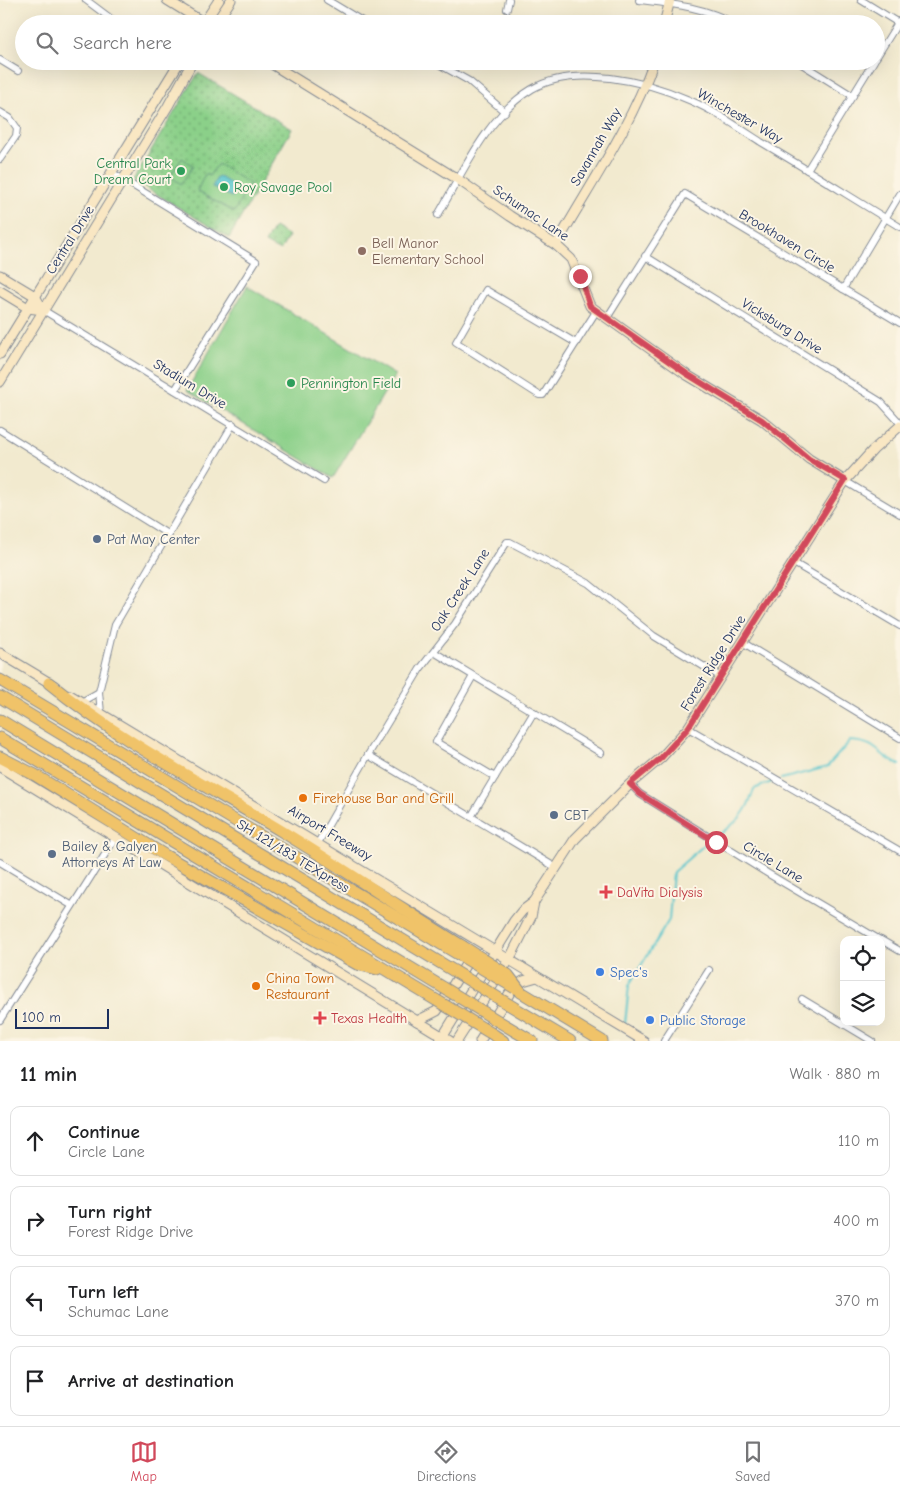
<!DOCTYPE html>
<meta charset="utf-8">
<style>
:root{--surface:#fff;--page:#f2f2f2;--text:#202124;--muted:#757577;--line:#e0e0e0;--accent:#d1495b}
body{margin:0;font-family:"Comic Neue",sans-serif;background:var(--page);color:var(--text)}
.controls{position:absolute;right:15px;bottom:15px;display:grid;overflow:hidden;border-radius:10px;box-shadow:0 5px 20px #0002}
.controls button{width:45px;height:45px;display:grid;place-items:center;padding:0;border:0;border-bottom:1px solid var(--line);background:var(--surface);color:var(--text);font:25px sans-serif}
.scale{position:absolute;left:15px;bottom:12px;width:94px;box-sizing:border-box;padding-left:5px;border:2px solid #1b2f5e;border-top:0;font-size:14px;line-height:18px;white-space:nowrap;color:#1b2f5e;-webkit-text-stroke:4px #fcf5e5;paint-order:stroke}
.stop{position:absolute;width:15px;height:15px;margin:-11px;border:4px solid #d1495b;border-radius:50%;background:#fff}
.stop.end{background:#d1495b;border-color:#fff;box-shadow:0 1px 5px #0008}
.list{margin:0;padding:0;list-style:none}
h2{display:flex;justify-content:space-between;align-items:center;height:65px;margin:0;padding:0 20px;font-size:21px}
h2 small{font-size:16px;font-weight:400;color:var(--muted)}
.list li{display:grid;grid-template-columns:32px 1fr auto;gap:15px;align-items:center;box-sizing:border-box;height:70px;margin:0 10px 10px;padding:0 10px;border:1px solid var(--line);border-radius:10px}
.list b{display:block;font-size:19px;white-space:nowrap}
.list p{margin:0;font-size:16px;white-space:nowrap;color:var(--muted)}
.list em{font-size:16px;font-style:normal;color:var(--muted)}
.icon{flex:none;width:28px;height:28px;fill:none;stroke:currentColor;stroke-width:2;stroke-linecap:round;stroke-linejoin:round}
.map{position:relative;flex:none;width:900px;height:1041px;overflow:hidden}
.search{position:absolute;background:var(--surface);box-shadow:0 5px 20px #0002;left:15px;right:15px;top:15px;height:55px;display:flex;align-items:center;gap:12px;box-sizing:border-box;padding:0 18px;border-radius:28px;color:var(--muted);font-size:19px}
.sheet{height:385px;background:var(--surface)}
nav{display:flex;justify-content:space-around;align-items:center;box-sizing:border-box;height:70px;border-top:1px solid var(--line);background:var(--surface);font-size:14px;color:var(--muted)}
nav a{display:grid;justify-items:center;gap:2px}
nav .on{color:var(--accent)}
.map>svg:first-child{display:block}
</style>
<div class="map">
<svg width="900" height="1041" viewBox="0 0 900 1041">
<defs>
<pattern id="park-dots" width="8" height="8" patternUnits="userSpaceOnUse" patternTransform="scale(1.25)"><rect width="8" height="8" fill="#8bd089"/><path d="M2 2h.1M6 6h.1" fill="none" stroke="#71a973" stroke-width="1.8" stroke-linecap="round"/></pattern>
<pattern id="water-ripples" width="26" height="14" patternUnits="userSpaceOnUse" patternTransform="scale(1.25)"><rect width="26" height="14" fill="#59c6ce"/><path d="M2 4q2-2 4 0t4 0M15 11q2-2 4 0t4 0" fill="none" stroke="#49a1aa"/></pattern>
</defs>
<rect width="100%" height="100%" fill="#fcf5e5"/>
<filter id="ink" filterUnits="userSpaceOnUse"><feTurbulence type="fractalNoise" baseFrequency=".02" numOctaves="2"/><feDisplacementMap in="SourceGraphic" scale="10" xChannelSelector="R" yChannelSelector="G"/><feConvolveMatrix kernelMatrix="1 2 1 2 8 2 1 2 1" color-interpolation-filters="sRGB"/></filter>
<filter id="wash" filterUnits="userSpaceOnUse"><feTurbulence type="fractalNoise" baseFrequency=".0096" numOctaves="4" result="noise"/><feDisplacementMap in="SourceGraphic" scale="20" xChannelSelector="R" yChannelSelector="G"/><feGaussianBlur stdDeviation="1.12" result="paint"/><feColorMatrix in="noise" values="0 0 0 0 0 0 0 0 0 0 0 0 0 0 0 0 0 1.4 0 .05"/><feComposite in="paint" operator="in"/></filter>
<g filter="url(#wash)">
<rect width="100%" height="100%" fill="#f2eacf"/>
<g fill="url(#park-dots)" stroke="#538074">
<polygon points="198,73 292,129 229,238 133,180"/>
<polygon points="274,227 289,236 280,251 265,243"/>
</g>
<g fill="#8bd089" stroke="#538074">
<polygon points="182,158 193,166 181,184 170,176"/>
<polygon points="218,164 250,184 234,212 197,191 205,174 209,176"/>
<polygon points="247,286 395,375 333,478 187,390"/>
</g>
<polygon fill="url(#water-ripples)" stroke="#3a7a96" points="218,176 238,188 232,197 212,187"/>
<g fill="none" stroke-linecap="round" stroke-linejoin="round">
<g stroke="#59c6ce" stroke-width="2">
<path d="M781 779 827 767 850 741C879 742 877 756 900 765"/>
<path d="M714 838C737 822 746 816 754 789L774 781"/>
<polyline points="625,1024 629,985 669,920 673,872 710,840"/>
</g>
</g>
</g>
<g filter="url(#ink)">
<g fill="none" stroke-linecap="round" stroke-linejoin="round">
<g stroke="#868c96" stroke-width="8">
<g id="street">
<polyline points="86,0 118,24"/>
<polyline points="327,0 367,24"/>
<path d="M639 0C673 4 705 7 735 24"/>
<polyline points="861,0 900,24"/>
<polyline points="507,9 509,0"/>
<polyline points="876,58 899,21"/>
<polyline points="0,60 18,71"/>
<polyline points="433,61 469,81 505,112"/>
<polyline points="797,61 853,96"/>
<polyline points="0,112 10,118 17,128 16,136 0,159"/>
<polyline points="807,170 874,61"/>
<polyline points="111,172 256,261 175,390"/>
<path d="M438 215C463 172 487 116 532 89 574 64 647 81 689 100 715 111 738 127 761 142 808 170 854 199 900 227"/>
<polyline points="645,256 881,402 900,423"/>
<polyline points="843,289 900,194"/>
<polygon points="486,290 576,343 543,395 539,395 456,342"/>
<polyline points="43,310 324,481"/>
<polyline points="607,318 685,194 900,323"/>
<polyline points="576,343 597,310"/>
<polyline points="0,430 169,535"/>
<polyline points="845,481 900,514"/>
<polyline points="792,562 900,626"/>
<polyline points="742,642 900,738"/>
<polyline points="434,652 601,753"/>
<polyline points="473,676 436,742 495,777"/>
<polyline points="83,701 99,692"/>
<polyline points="101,713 99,692 115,625 233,424"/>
<polyline points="688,728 900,851"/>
<polyline points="368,755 555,867"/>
<polyline points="630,784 640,794 767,873 880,940"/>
<polyline points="471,817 534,712"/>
<polyline points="318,843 368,755 420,669 455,624 507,542 510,542 588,583 654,636 721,677"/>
<polyline points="0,862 71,905"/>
<polyline points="881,940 900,951"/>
<polyline points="802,999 872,1041"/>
<polyline points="0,1020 116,837"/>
<polyline points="664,1041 709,970"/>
</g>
</g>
<g stroke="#868c96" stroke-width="11">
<g id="secondary">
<polyline points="167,0 206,24"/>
<polyline points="203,24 219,0"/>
<polyline points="215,24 231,0"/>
<polyline points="664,24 670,0"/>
<polyline points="267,61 459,180 510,216 556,245 571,259 590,306 687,375 762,420 809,459 845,481"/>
<path d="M556 245C590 185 631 126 654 61"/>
<polyline points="0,275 35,296 43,310"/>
<polyline points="0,291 28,308 43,310"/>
<polyline points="0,354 180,61"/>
<polyline points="0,382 168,106 193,61"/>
<polyline points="0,653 55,686"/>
<polyline points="70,695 644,1041"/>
<polyline points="0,767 450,1041"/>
<polyline points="417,1021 437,1011 471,956"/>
<polyline points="440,1041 514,921 522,911 534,902"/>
<polyline points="457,1041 509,960 531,917 534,902 575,839 630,784 661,758 688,728 845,481 873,450 900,426"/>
<polyline points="480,1041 511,991 523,981 537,977"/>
</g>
</g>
<g stroke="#868c96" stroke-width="13">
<g id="highway">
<polyline points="0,680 458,954"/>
<path d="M49 683C121 742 204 784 283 832 344 869 402 909 462 946"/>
<polyline points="0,697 454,971"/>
<polyline points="0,720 444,988"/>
<polyline points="0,738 426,994"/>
<polyline points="0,757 35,775 166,856 357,964 377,969"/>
<polyline points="521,992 602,1041"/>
<polyline points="508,1004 570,1041"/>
<polyline points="498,1021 532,1041"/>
<polyline points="494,1035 503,1041"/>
</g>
</g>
<use href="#street" stroke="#fff" stroke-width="6"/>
<use href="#secondary" stroke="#f9e7c3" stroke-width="9"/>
<use href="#highway" stroke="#f0c369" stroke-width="11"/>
<g stroke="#868c96" stroke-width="13" stroke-linecap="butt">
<g id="highway-bridge">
<polyline points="462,946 508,975 521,992"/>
<polyline points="458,954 515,988"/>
<polyline points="454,971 508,1004"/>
<polyline points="444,988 498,1021"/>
<polyline points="426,994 494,1035"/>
</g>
</g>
<use href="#highway-bridge" stroke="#f0c369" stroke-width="11"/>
</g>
</g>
<g fill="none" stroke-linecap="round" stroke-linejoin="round" filter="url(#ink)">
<polyline stroke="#d1495b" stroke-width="6" points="580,276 590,306 687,374 762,420 809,459 845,480 688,728 661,758 630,784 640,794 716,842"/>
</g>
<g fill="#2e9e5b" stroke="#fcf5e5" stroke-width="2">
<circle cx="181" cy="171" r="5"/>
<circle cx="224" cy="187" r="5"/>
<circle cx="291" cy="383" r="5"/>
</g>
<circle fill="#8d6e63" stroke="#fcf5e5" stroke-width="2" cx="362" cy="251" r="5"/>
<g fill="#5c6f8a" stroke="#fcf5e5" stroke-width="2">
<circle cx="97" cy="539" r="5"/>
<circle cx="554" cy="815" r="5"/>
<circle cx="52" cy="854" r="5"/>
</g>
<g fill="#e8710a" stroke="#fcf5e5" stroke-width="2">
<circle cx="303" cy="798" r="5"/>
<circle cx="256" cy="986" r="5"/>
</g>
<g fill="#e0444e" stroke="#fcf5e5" stroke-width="2">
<path d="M603.5 884.5h5v5h5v5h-5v5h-5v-5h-5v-5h5z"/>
<path d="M317.5 1010.5h5v5h5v5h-5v5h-5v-5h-5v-5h5z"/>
</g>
<g fill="#3f7fe0" stroke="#fcf5e5" stroke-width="2">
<circle cx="600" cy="972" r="5"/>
<circle cx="650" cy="1020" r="5"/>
</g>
<g text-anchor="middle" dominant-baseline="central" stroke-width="4" stroke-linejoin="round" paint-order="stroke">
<g font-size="14" fill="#1b2f5e" stroke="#fcf5e5">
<text transform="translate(740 116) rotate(30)">Winchester Way</text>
<text transform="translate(596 147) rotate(-60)">Savannah Way</text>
<text transform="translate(531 213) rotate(34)">Schumac Lane</text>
<text transform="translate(70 240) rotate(-58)">Central Drive</text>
<text transform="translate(787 241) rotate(31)">Brookhaven Circle</text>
<text transform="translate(782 326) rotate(32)">Vicksburg Drive</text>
<text transform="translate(190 384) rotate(31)">Stadium Drive</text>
<text transform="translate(460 590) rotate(-57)">Oak Creek Lane</text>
<text transform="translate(713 663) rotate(-58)">Forest Ridge Drive</text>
<text transform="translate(330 833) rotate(31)">Airport Freeway</text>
<text transform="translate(293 856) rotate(31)">SH 121/183 TEXpress</text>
<text transform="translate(773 862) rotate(31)">Circle Lane</text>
</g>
<g font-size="14" fill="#27864d" stroke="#fcf5e5" text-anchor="start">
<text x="171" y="163" text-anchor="end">Central Park<tspan x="171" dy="16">Dream Court</tspan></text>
<text x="234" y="187">Roy Savage Pool</text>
<text x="301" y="383">Pennington Field</text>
</g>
<g font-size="14" fill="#785e54" stroke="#fcf5e5" text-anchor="start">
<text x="372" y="243">Bell Manor<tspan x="372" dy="16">Elementary School</tspan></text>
</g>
<g font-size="14" fill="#4e5e75" stroke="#fcf5e5" text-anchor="start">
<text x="107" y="539">Pat May Center</text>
<text x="564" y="815">CBT</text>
<text x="62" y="846">Bailey &amp; Galyen<tspan x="62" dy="16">Attorneys At Law</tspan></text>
</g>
<g font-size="14" fill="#c56008" stroke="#fcf5e5" text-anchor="start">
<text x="313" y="798">Firehouse Bar and Grill</text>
<text x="266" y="978">China Town<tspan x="266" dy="16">Restaurant</tspan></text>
</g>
<g font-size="14" fill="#be3a42" stroke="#fcf5e5" text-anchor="start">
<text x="617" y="892">DaVita Dialysis</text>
<text x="331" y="1018">Texas Health</text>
</g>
<g font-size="14" fill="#366cbe" stroke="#fcf5e5" text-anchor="start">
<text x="610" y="972">Spec's</text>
<text x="660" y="1020">Public Storage</text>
</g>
</g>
</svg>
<div class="controls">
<button><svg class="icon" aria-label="locate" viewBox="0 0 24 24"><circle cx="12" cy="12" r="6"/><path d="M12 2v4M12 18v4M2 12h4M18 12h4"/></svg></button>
<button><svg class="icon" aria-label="layers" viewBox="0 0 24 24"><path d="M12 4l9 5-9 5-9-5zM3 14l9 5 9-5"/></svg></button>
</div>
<div class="scale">100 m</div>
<div class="stop" style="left:716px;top:842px"></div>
<div class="stop end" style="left:580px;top:276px"></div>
<div class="search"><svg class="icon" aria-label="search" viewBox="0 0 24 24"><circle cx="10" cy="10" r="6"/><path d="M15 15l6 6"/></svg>Search here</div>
</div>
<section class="sheet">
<h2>11 min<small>Walk · 880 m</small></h2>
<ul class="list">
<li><svg class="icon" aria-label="ahead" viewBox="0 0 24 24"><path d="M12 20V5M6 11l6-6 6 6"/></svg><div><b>Continue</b><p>Circle Lane</p></div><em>110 m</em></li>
<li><svg class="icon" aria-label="right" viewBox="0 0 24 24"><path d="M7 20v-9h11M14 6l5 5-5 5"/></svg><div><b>Turn right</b><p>Forest Ridge Drive</p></div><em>400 m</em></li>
<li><svg class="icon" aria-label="left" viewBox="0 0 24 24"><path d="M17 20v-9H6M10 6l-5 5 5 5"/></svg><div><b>Turn left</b><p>Schumac Lane</p></div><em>370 m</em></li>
<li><svg class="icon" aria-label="arrive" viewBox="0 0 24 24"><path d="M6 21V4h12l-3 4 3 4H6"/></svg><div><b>Arrive at destination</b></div></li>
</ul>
</section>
<nav>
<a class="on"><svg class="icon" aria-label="map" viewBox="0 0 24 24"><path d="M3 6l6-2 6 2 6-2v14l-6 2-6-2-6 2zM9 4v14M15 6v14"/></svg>Map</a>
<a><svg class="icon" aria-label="directions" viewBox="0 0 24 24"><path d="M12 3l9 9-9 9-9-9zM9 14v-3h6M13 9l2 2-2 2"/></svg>Directions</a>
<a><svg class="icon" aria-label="saved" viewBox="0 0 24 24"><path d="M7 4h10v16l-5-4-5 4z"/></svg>Saved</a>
</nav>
